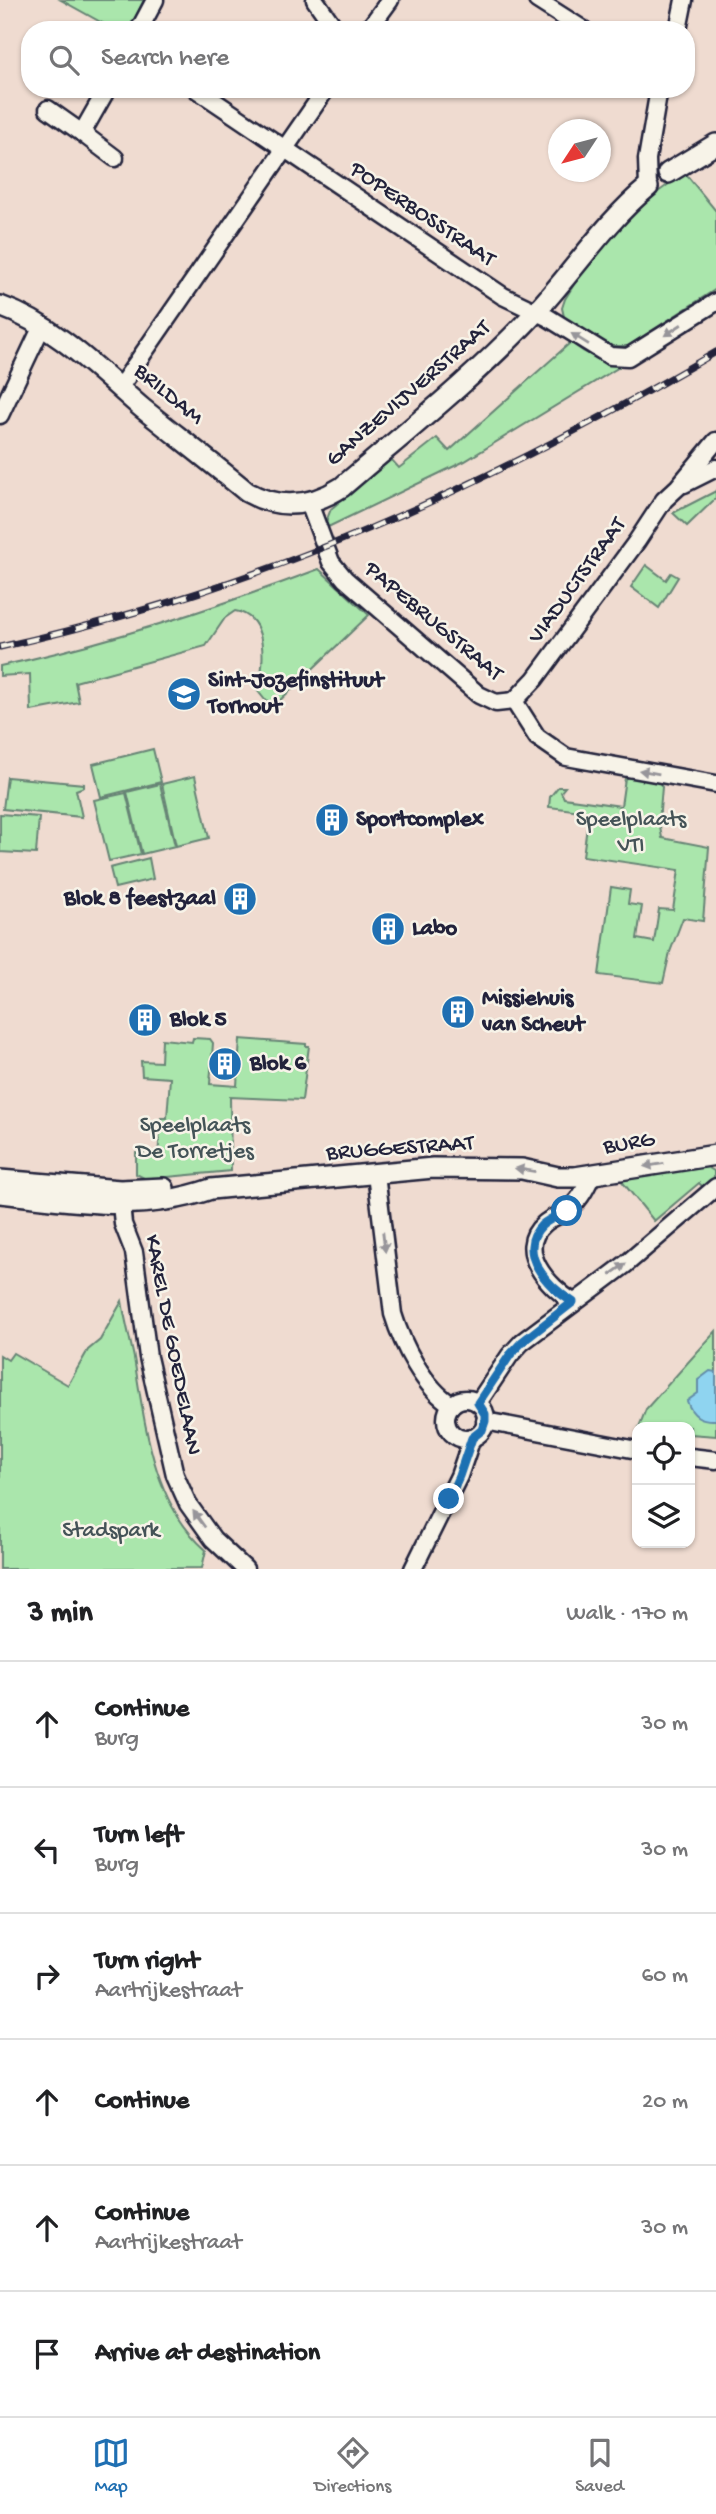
<!DOCTYPE html>
<meta charset="utf-8">
<style>
:root{--surface:#fff;--page:#f2f2f2;--text:#202124;--muted:#757577;--line:#e0e0e0;--accent:#1f6fb2}
body{margin:0;font-family:"Gochi Hand",sans-serif;background:var(--page);color:var(--text)}
.controls{position:absolute;right:21px;bottom:21px;display:grid;overflow:hidden;border-radius:14px;box-shadow:0 2px 5px #0004}
.controls button{width:63px;height:63px;display:grid;place-items:center;padding:0;border:0;border-bottom:2px solid var(--line);background:var(--surface);color:var(--text);font:35px sans-serif}
.compass{position:absolute;left:548px;top:119px;width:63px;height:63px;border-radius:50%;background:var(--surface);box-shadow:0 2px 5px #0004;rotate:234deg}
.stop{position:absolute;width:21px;height:21px;margin:-16px;border:5px solid #1f6fb2;border-radius:50%;background:#fff}
.stop.end{background:#1f6fb2;border-color:#fff;box-shadow:0 2px 7px #0008}
.list{margin:0;padding:0;list-style:none}
h2{display:flex;justify-content:space-between;align-items:center;height:91px;margin:0;padding:0 28px;font-size:30px}
h2 small{font-size:23px;font-weight:400;color:var(--muted)}
.list li{display:grid;grid-template-columns:46px 1fr auto;gap:21px;align-items:center;box-sizing:border-box;height:126px;padding:0 28px;border-top:2px solid var(--line)}
.list b{display:block;font-size:26px;white-space:nowrap}
.list p{margin:0;font-size:23px;white-space:nowrap;color:var(--muted)}
.list em{font-size:23px;font-style:normal;color:var(--muted)}
.icon{flex:none;width:38px;height:38px;fill:none;stroke:currentColor;stroke-width:2;stroke-linecap:round;stroke-linejoin:round}
.map{position:relative;flex:none;width:716px;height:1569px;overflow:hidden}
.search{position:absolute;background:var(--surface);box-shadow:0 2px 5px #0004;left:21px;right:21px;top:21px;height:77px;display:flex;align-items:center;gap:18px;box-sizing:border-box;padding:0 24px;border-radius:28px;color:var(--muted);font-size:26px}
.sheet{height:847px;background:var(--surface)}
nav{display:flex;justify-content:space-around;align-items:center;box-sizing:border-box;height:98px;border-top:2px solid var(--line);background:var(--surface);font-size:19px;color:var(--muted)}
nav a{display:grid;justify-items:center;gap:4px}
nav .on{color:var(--accent)}
.map>svg:first-child{display:block}
</style>
<div class="map">
<svg width="716" height="1569" viewBox="0 0 716 1569">
<rect width="100%" height="100%" fill="#efdbd0"/>
<filter id="ink" filterUnits="userSpaceOnUse"><feTurbulence type="fractalNoise" baseFrequency=".0143" numOctaves="2"/><feDisplacementMap in="SourceGraphic" scale="14" xChannelSelector="R" yChannelSelector="G"/><feConvolveMatrix kernelMatrix="1 2 1 2 8 2 1 2 1" color-interpolation-filters="sRGB"/></filter>
<g filter="url(#ink)">
<g fill="#aae6ac" stroke="#668474" stroke-width="2">
<polygon points="61,0 144,0 129,30 115,30"/>
<path d="M685 173 716 211V289L628 346H607L565 321 562 308 565 299C595 248 635 205 685 173Z"/>
<path d="M571 342C586 356 604 361 624 364L465 461 326 528 327 519 331 509 390 458 399 468 437 438 449 451Z"/>
<polygon points="716,491 716,498 687,526 673,513"/>
<polygon points="646,565 666,580 671,573 678,577 659,608 631,587"/>
<path d="M319 569 369 615 276 704 265 700 257 690C265 667 269 616 235 611L225 618 206 646 75 682 79 702 31 711 30 674 0 676V666C109 643 215 608 319 569Z"/>
<polygon points="153,749 161,782 101,797 93,764"/>
<polygon points="195,776 209,838 176,846 162,784"/>
<polygon points="7,777 84,784 84,787 76,790 82,817 3,809"/>
<polygon points="625,778 657,778 662,787 659,822 662,838 709,847 703,921 683,918 670,952 663,983 599,975 611,887 630,890 628,904 642,906 637,939 654,942 659,909 673,910 679,870 583,856 589,812 549,807 550,797 558,787 565,787 561,792 564,798 621,806"/>
<polygon points="160,784 175,846 142,854 127,792"/>
<polygon points="126,793 141,854 109,861 94,800"/>
<polygon points="0,814 39,817 36,854 0,852"/>
<polygon points="149,858 153,879 115,888 110,868"/>
<polygon points="193,1038 210,1039 213,1043 210,1084 237,1086 240,1039 306,1044 306,1046 309,1046 302,1100 230,1097 231,1171 146,1179 136,1174 136,1153 144,1153 143,1156 158,1157 161,1118 167,1118 170,1078 142,1076 141,1061 161,1062 162,1039 192,1042"/>
<polygon points="702,1164 714,1171 714,1181 706,1190 699,1183 654,1221 620,1179"/>
<path d="M122 1301C125 1320 130 1339 134 1358 145 1424 153 1504 206 1550L202 1568 0 1569V1355L8 1360 13 1353 68 1385 88 1350 100 1340Z"/>
<polygon points="716,1331 716,1436 690,1434 690,1427 639,1427 646,1409"/>
</g>
<path fill="#8fd4f0" stroke="#638da8" stroke-width="2" d="M710 1371 716 1372V1420C701 1421 692 1416 687 1401L698 1393V1380Z"/>
<g fill="none" stroke-linecap="round" stroke-linejoin="round">
<g stroke="#22223b" stroke-width="21">
<g id="minor">
<polyline points="315,0 336,30"/>
<polyline points="537,0 584,30"/>
<polyline points="139,30 155,0"/>
<polyline points="368,30 390,0"/>
<polyline points="678,30 684,0"/>
<polyline points="107,89 82,133 115,158"/>
<polyline points="196,89 503,296 547,317 610,356 628,357 716,302"/>
<polyline points="48,109 82,133"/>
<polyline points="648,187 647,159 659,89"/>
<polyline points="120,387 326,89"/>
<polyline points="0,415 42,326"/>
<polyline points="684,484 716,468"/>
<polyline points="309,503 331,562 345,579 479,695 496,703 514,701"/>
<polyline points="514,701 535,679 637,541 664,500 678,487 716,441"/>
<polyline points="514,701 537,737 566,757 716,784"/>
<path d="M376 1174 393 1314C402 1344 424 1388 452 1405"/>
<polyline points="120,1193 123,1224 134,1252 148,1357 175,1475 188,1504 213,1539 245,1569"/>
<path d="M573 1302C549 1287 514 1250 544 1224 549 1219 557 1216 563 1213 578 1204 585 1190 592 1175"/>
<circle cx="466" cy="1419" r="20"/>
<polyline points="478,1403 510,1355 522,1342 626,1264 716,1187"/>
<polyline points="485,1421 637,1450"/>
<polyline points="690,1457 716,1460"/>
<polyline points="413,1569 459,1476 472,1438"/>
</g>
</g>
<g stroke="#22223b" stroke-width="24">
<g id="tertiary">
<polyline points="668,173 716,144"/>
<path d="M0 306C56 326 98 370 142 408 177 436 212 463 247 492 279 510 311 507 342 487 407 431 475 377 533 315 573 273 603 224 648 187"/>
<polyline points="0,1180 120,1190 164,1188"/>
<path d="M0 1193C73 1201 139 1214 211 1189L433 1168 522 1169 558 1177H575L716 1155"/>
</g>
</g>
<use href="#minor" stroke="#f7f3e8" stroke-width="16"/>
<use href="#tertiary" stroke="#f7f3e8" stroke-width="19"/>
<g stroke="#22223b" stroke-width="7">
<path id="rail" d="M0 647C262 589 486 487 716 352"/>
</g>
<use href="#rail" stroke="#f7f3e8" stroke-width="4.5" stroke-dasharray="13" stroke-linecap="butt"/>
</g>
<defs><path id="oneway-solid" d="M-6-.8H1V-3.2L6.5 0L1 3.2V.8H-6Z" transform="scale(1.75)"/></defs>
<g fill="#97959a">
<use href="#oneway-solid" transform="translate(673 330) rotate(147)"/>
<use href="#oneway-solid" transform="translate(580 339) rotate(-148)"/>
<use href="#oneway-solid" transform="translate(649 772) rotate(-170)"/>
<use href="#oneway-solid" transform="translate(654 1165) rotate(171)"/>
<use href="#oneway-solid" transform="translate(525 1170) rotate(-171)"/>
<use href="#oneway-solid" transform="translate(384 1242) rotate(83)"/>
<use href="#oneway-solid" transform="translate(618 1269) rotate(-35)"/>
<use href="#oneway-solid" transform="translate(199 1519) rotate(-126)"/>
</g>
</g>
<g fill="none" stroke-linecap="round" stroke-linejoin="round" filter="url(#ink)">
<path stroke="#1f6fb2" stroke-width="9" d="M449 1499 459 1476 472 1438 482 1430 485 1421V1414L478 1403 510 1355 522 1342 573 1302C548 1287 515 1252 542 1225 549 1219 559 1215 567 1211"/>
</g>
<defs>
<g id="school-disc" transform="scale(1.75)"><circle r="9.5" fill="#1f6fb2" stroke="#f7f3e8"/><path d="M0-5L7-2L0 1L-7-2ZM-4 1L0 2.5L4 1V4Q0 6-4 4Z" fill="#fff"/></g>
<g id="building-disc" transform="scale(1.75)"><circle r="9.5" fill="#1f6fb2" stroke="#f7f3e8"/><path d="M-4-6H4V6H1V3H-1V6H-4ZM-2.5-4.3h1.7v1.8h-1.7ZM.8-4.3h1.7v1.8H.8ZM-2.5-1h1.7V.8h-1.7ZM.8-1h1.7V.8H.8Z" fill="#fff"/></g>
</defs>
<g fill-rule="evenodd">
<use href="#school-disc" x="184" y="694"/>
<use href="#building-disc" x="332" y="820"/>
<use href="#building-disc" x="240" y="899"/>
<use href="#building-disc" x="388" y="929"/>
<use href="#building-disc" x="458" y="1012"/>
<use href="#building-disc" x="145" y="1020"/>
<use href="#building-disc" x="225" y="1064"/>
</g>
<g text-anchor="middle" dominant-baseline="central" stroke-width="5" stroke-linejoin="round" paint-order="stroke">
<g font-size="23" fill="#22223b" stroke="#f7f3e8">
<text transform="translate(422 215) rotate(34)">POPERBOSSTRAAT</text>
<text transform="translate(409 394) rotate(-41)">GANZEVIJVERSTRAAT</text>
<text transform="translate(168 395) rotate(40)">BRILDAM</text>
<text transform="translate(578 581) rotate(-54)">VIADUCTSTRAAT</text>
<text transform="translate(433 622) rotate(40)">PAPEBRUGSTRAAT</text>
<text transform="translate(629 1144) rotate(-9)">BURG</text>
<text transform="translate(400 1149) rotate(-4)">BRUGGESTRAAT</text>
<text transform="translate(172 1345) rotate(79)">KAREL DE GOEDELAAN</text>
</g>
<g font-size="23" font-weight="bold" fill="#22223b" stroke="#f7f3e8" text-anchor="start">
<text x="208" y="681">Sint-Jozefinstituut<tspan x="208" dy="26">Torhout</tspan></text>
<text x="356" y="820">Sportcomplex</text>
<text x="216" y="899" text-anchor="end">Blok 8 feestzaal</text>
<text x="412" y="929">Labo</text>
<text x="482" y="999">Missiehuis<tspan x="482" dy="26">van Scheut</tspan></text>
<text x="170" y="1020">Blok 5</text>
<text x="250" y="1064">Blok 6</text>
</g>
<g font-size="23" fill="#445357" stroke="#f7f3e8">
<text x="631" y="820">Speelplaats<tspan x="631" dy="26">VTI</tspan></text>
<text x="195" y="1126">Speelplaats<tspan x="195" dy="26">De Torretjes</tspan></text>
<text x="111" y="1531">Stadspark</text>
</g>
</g>
</svg>
<div class="controls">
<button><svg class="icon" aria-label="locate" viewBox="0 0 24 24"><circle cx="12" cy="12" r="6"/><path d="M12 2v4M12 18v4M2 12h4M18 12h4"/></svg></button>
<button><svg class="icon" aria-label="layers" viewBox="0 0 24 24"><path d="M12 4l9 5-9 5-9-5zM3 14l9 5 9-5"/></svg></button>
</div>
<svg class="compass" viewBox="-18 -18 36 36"><path d="M0-13l5 13h-10z" fill="#e53935"/><path d="M0 13l5-13h-10z" fill="#757577"/></svg>
<div class="stop" style="left:567px;top:1211px"></div>
<div class="stop end" style="left:449px;top:1499px"></div>
<div class="search"><svg class="icon" aria-label="search" viewBox="0 0 24 24"><circle cx="10" cy="10" r="6"/><path d="M15 15l6 6"/></svg>Search here</div>
</div>
<section class="sheet">
<h2>3 min<small>Walk · 170 m</small></h2>
<ul class="list">
<li><svg class="icon" aria-label="ahead" viewBox="0 0 24 24"><path d="M12 20V5M6 11l6-6 6 6"/></svg><div><b>Continue</b><p>Burg</p></div><em>30 m</em></li>
<li><svg class="icon" aria-label="left" viewBox="0 0 24 24"><path d="M17 20v-9H6M10 6l-5 5 5 5"/></svg><div><b>Turn left</b><p>Burg</p></div><em>30 m</em></li>
<li><svg class="icon" aria-label="right" viewBox="0 0 24 24"><path d="M7 20v-9h11M14 6l5 5-5 5"/></svg><div><b>Turn right</b><p>Aartrijkestraat</p></div><em>60 m</em></li>
<li><svg class="icon" aria-label="ahead" viewBox="0 0 24 24"><path d="M12 20V5M6 11l6-6 6 6"/></svg><div><b>Continue</b></div><em>20 m</em></li>
<li><svg class="icon" aria-label="ahead" viewBox="0 0 24 24"><path d="M12 20V5M6 11l6-6 6 6"/></svg><div><b>Continue</b><p>Aartrijkestraat</p></div><em>30 m</em></li>
<li><svg class="icon" aria-label="arrive" viewBox="0 0 24 24"><path d="M6 21V4h12l-3 4 3 4H6"/></svg><div><b>Arrive at destination</b></div></li>
</ul>
</section>
<nav>
<a class="on"><svg class="icon" aria-label="map" viewBox="0 0 24 24"><path d="M3 6l6-2 6 2 6-2v14l-6 2-6-2-6 2zM9 4v14M15 6v14"/></svg>Map</a>
<a><svg class="icon" aria-label="directions" viewBox="0 0 24 24"><path d="M12 3l9 9-9 9-9-9zM9 14v-3h6M13 9l2 2-2 2"/></svg>Directions</a>
<a><svg class="icon" aria-label="saved" viewBox="0 0 24 24"><path d="M7 4h10v16l-5-4-5 4z"/></svg>Saved</a>
</nav>
